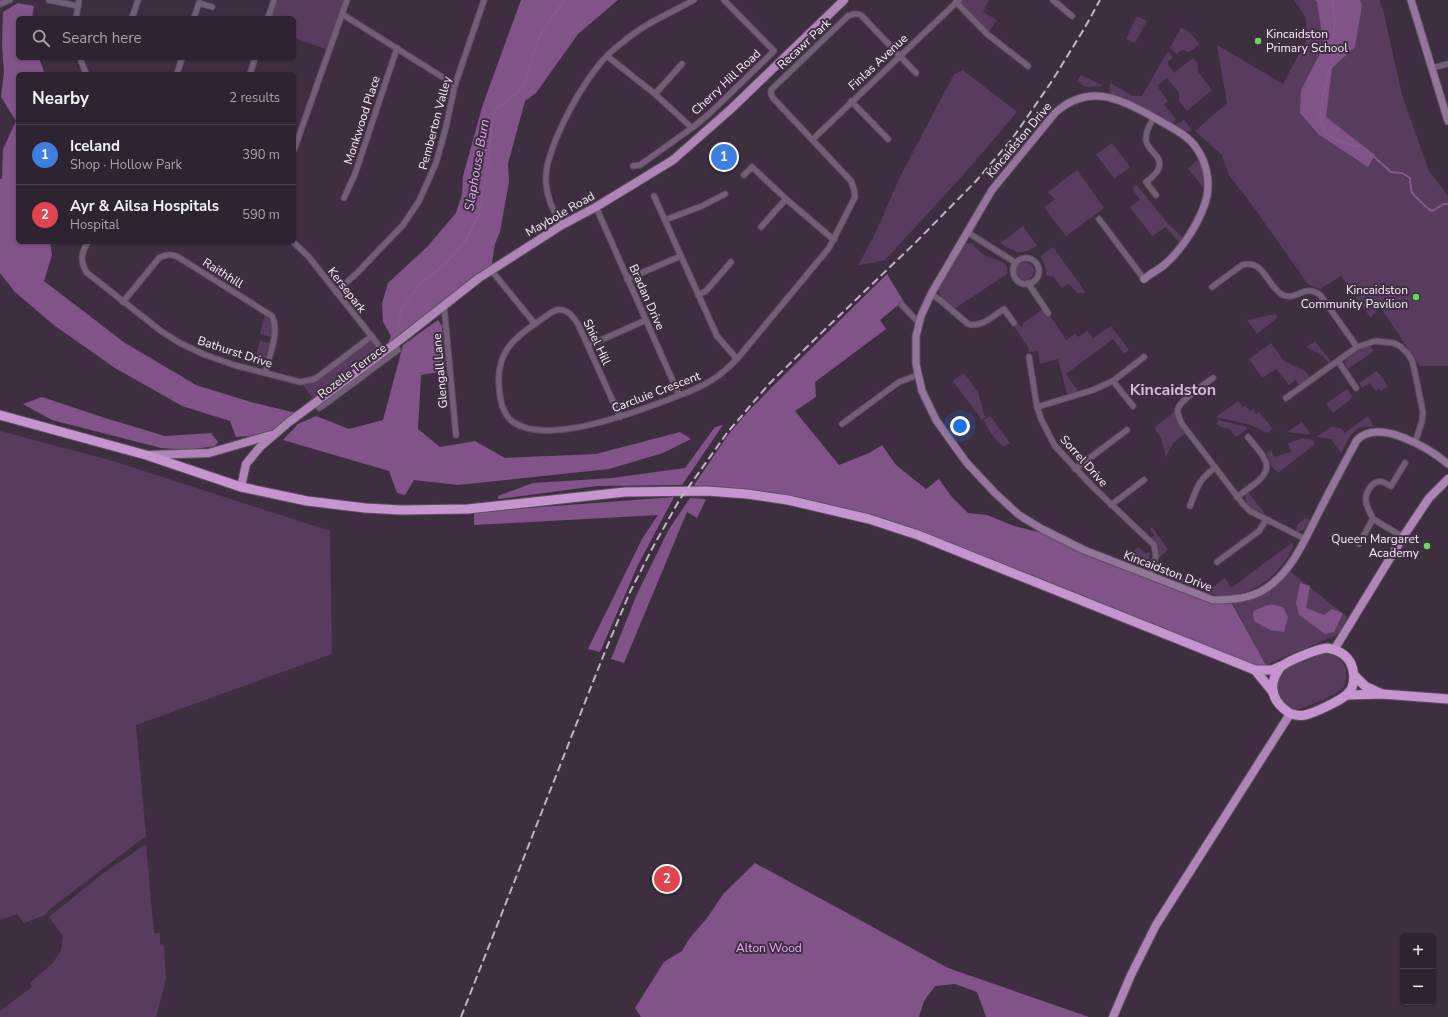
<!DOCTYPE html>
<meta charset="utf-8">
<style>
:root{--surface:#2e2330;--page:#3a2f3c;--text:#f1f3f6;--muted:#a7a4ab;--line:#49404c;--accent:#95b2f1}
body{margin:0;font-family:"Nunito Sans",sans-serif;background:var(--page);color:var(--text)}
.controls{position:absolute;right:12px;bottom:12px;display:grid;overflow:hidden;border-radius:6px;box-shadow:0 1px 3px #0004}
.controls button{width:36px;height:36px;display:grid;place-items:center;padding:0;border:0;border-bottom:1px solid var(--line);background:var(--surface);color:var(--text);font:20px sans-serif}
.you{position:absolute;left:960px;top:426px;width:14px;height:14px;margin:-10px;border:3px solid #fff;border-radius:50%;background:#1a73e8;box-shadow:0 0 0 6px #1a73e833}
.badge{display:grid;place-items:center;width:26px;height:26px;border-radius:50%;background:var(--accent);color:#fff;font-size:13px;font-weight:700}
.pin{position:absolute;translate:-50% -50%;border:2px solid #fff;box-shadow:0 1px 4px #0006}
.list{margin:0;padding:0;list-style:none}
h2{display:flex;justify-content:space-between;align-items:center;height:52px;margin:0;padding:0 16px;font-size:17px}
h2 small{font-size:13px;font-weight:400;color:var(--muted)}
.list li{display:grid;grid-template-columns:26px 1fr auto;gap:12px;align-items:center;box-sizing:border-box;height:60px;padding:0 16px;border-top:1px solid var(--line)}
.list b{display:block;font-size:15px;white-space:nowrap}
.list p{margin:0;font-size:13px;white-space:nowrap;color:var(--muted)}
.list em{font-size:13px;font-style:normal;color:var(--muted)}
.icon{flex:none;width:22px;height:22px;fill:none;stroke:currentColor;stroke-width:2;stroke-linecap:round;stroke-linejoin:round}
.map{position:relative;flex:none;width:1448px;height:1017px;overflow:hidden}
.search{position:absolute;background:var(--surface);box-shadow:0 1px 3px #0004;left:16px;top:16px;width:280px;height:44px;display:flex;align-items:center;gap:10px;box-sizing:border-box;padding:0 14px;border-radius:6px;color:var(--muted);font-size:15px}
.panel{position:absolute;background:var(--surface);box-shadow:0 1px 3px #0004;left:16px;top:72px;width:280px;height:172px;border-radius:6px}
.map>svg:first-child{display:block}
</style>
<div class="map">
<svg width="1448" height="1017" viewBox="0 0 1448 1017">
<rect width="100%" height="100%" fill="#3e2f40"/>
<g fill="#583c5e">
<polygon points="274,0 347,0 329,50 294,38 294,18 268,18"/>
<polygon points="959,0 989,0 983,12 997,20 987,34 956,2"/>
<polygon points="1294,0 1379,0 1383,9 1402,95 1429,171 1448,196 1448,366 1420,366 1380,307 1371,318 1341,276 1320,289 1308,284 1252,205 1229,175 1222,155 1195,131 1227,103 1217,45 1283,84 1308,37 1305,16"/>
<polygon points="1137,16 1147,21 1135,43 1126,39"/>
<polygon points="1181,28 1187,30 1200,44 1189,52 1182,50 1176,54 1170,48"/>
<polygon points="1168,51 1173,58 1167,62 1174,73 1193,58 1197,62 1198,72 1212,90 1187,111 1179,101 1179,93 1167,78 1157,86 1168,101 1164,104 1176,120 1168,126 1109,97 1110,83 1133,96 1142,96"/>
<polygon points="963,70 1017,112 964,174 885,260 877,262 858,265 873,238 900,177 954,74"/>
<polygon points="1081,75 1104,86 1085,87 1077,81"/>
<polygon points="1184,120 1192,130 1188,132 1174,125"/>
<polygon points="1112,143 1130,167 1114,179 1096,154"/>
<polygon points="1200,159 1204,169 1205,190 1188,168"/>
<polygon points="1077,170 1104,208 1066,236 1044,207 1055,199 1048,192"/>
<polygon points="1137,185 1168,224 1184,238 1180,243 1166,227 1152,236 1130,207 1140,200 1132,188"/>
<path d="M1023 226 1037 246C1021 256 1015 252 1000 243Z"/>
<path d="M966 243 972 244C976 247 980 253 984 255 993 261 1011 259 1007 274L954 309 939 294 938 286Z"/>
<polygon points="1053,247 1086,293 1077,293 1069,284 1062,288 1054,277 1046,275 1046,270 1041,256"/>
<circle cx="1025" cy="271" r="9"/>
<polygon points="1045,308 1066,340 1075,334 1078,337 1087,331 1093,338 1111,326 1129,350 1124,354 1113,339 1066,374 1080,394 1068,398 1058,359 1040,364 1038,351 1029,352 1029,349 1014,326 1018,324 1022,328 1023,323"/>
<polygon points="1276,314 1278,317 1257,334 1247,320"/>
<path d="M265 315C272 321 273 328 271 337L260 334Z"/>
<polygon points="372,336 384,352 316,402 300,382 315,379"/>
<polygon points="260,341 270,343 265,361 259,366 254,365"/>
<polygon points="1315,341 1333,364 1331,366 1323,356 1306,347"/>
<polygon points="1271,343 1284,361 1305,371 1311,380 1301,387 1296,380 1289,385 1276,369 1262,378 1249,359"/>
<path d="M1370 346 1374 351 1348 369C1347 367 1345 365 1345 363 1346 356 1364 347 1370 346Z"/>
<polygon points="1377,371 1388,386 1381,391 1379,388 1376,391 1370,383 1362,388 1359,383"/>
<polygon points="964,373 978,392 985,417 982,420 953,381"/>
<polygon points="1347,389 1353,397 1333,413 1326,404"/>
<polygon points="1238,401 1243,407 1245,406 1250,411 1253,409 1256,414 1259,412 1273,429 1267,433 1251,425 1216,417"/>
<polygon points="1178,409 1187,432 1173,443 1166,457 1161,438 1154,428"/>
<path d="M990 416 1010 443 1004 447C995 441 988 430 984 420Z"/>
<path d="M1368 416 1374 427C1354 423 1350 437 1341 453L1331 439 1316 437 1331 427 1341 428 1345 433Z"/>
<polygon points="1219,420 1246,427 1247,429 1236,437 1230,429 1221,427 1217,424 1217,422"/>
<polygon points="1302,422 1311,435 1287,432"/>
<polygon points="0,431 113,461 330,531 332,654 136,725 146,836 50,909 45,915 24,923 17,914 0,920"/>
<polygon points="1303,438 1313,440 1315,444 1278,473 1271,466 1267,453 1271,450 1274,457 1291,452 1288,443"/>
<path d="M1248 492 1265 514C1256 510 1246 508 1245 496Z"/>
<path d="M1305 518 1310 520C1306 527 1304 532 1296 532L1297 525Z"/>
<path d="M1152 527 1168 550 1159 557C1160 549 1157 543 1151 538L1154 535 1150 529Z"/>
<path d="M1293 542C1293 550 1289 555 1285 561 1267 587 1236 603 1206 592L1225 578 1231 588Z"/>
<polygon points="1139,547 1145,554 1149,552 1150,556 1146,565 1137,565 1124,558"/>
<polygon points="1287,569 1347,617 1339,634 1266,665 1231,600 1253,595"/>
<polygon points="1189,574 1201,589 1179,582"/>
<path d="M1328 654C1331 655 1336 656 1339 658 1348 664 1349 682 1342 689 1337 694 1303 710 1295 709 1288 709 1280 701 1278 694 1275 685 1278 676 1285 669L1317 655Z"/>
<polygon points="146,844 154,934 160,933 160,944 164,945 166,979 156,1017 0,1017 0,1011 32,987 30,983 53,963 61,950 63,936 49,917 101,875"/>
</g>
<g fill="#815389">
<polygon points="521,0 618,0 578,34 536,93 525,101 508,164 509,182 505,204 500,232 495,244 491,270 384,352 391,336 383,322 382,303 388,283 427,247 456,213 462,194 463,176 483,104"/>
<polygon points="1315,0 1360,0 1362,6 1355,47 1332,68 1326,117 1375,155 1368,167 1318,134 1300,113 1301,90 1324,46 1317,2"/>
<polygon points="18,3 34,6 32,18 18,18 18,58 39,58 45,74 18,74 18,242 50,242 52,255 44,281 125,343 196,385 251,402 300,414 275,434 236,437 230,421 182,406 115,368 55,326 15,292 0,273 0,179 2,178 3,149 16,121 1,97 4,72 2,44 3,12"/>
<polygon points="887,274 904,302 902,305 897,306 880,320 886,329 815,382 816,397 795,411 839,465 869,453 882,445 896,465 926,489 939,479 951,496 968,513 987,515 1014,526 1055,536 1213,600 1230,600 1266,665 1266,670 918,535 817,506 707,491 694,485 728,435 745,415 771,388"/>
<polygon points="438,320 442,326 445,371 421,375 418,429 440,447 475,441 505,458 596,454 680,432 691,439 663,453 609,469 458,485 414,480 405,495 397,493 389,471 283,440 298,424 316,416 349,429 383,420 403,345"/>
<polygon points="42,397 105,418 165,436 211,433 218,442 215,446 188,450 161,448 52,420 23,404"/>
<polygon points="723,425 682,485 597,486 498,499 498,496 533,483 612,478 685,468 715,427"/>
<polygon points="674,497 638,565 600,652 588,649 642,539 658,515 474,525 474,512"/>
<polygon points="690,498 706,499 697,518 687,512 624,663 611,659 637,594 669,529"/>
<polygon points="1300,583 1310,586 1306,608 1324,615 1332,609 1343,613 1334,632 1325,634 1299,615 1296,603"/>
<polygon points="1271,604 1283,607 1288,617 1284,632 1270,630 1254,621 1253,611"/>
<polygon points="755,863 948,968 1089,1017 986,1017 977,992 955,984 935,986 924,1001 919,1017 641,1017 635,1008 664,962 682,951 689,939 707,918 724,893"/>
</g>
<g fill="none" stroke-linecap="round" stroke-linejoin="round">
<g stroke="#86588f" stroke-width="2">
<path d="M1332 0 1335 19 1333 42 1334 55 1322 99 1320 120 1323 126 1326 133 1332 138 1354 146 1363 147 1391 172 1402 173 1410 178C1411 195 1411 192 1422 203 1426 206 1427 209 1432 211L1444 204H1448"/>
<polyline points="398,327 401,309 423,281 444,265 466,241 479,214 487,171 492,122 495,110 518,92 525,82 539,36 564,0"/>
</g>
<g stroke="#5c4e5e" stroke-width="7">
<g id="street">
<polyline points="49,0 78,6"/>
<polyline points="1053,0 1072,16"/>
<polyline points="956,2 987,34 1028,66"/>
<polyline points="0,4 10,0"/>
<polyline points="342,14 455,85"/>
<polyline points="76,18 79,0"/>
<polyline points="132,18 138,0"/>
<polyline points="194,18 199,3 212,7"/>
<polyline points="268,18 274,0"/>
<polyline points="607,56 655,94 692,128"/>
<polyline points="80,58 86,74"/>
<polyline points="1432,68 1448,64"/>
<polyline points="177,74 182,58"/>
<polyline points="250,74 255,58"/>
<polyline points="655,94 682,64"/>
<polyline points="851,101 888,139"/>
<path d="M1154 118C1149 125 1145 132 1146 141 1148 147 1151 150 1155 154 1166 166 1155 175 1146 182L1156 195"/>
<polyline points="813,139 959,0"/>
<polyline points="294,150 347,0"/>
<polyline points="633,166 640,165 692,128 709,114 774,51 724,0"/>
<polyline points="744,175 752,167 786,199 834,240"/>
<polyline points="654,196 717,336 737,359"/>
<polyline points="344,198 355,174 397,48"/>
<polyline points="596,207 679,395"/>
<polyline points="1099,219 1144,279"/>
<polyline points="665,220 702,206 725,194"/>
<path d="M562 225C554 213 547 198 546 183 543 154 577 93 595 70 603 59 612 50 623 42 644 24 670 13 694 0"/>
<polyline points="761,227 786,199"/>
<polyline points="967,232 1016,263"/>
<path d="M88 242C81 253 80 260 86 272L161 331 180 343 203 354 234 365 300 382 315 379 372 336"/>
<polyline points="293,242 308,256 384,352"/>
<circle cx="1026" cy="271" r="13"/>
<polyline points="491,270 535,324"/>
<polyline points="627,279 681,256"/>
<polyline points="1028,283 1048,313"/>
<path d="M1212 287 1242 265C1264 258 1267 287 1283 295 1298 301 1305 282 1321 296L1357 347"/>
<polyline points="336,292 357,273 403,225 419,201 436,163 446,127 455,85 484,0"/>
<path d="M931 294 940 300 968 324C981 328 993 316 1004 309L1014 323"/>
<polyline points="698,295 706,291 731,262"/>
<path d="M123 302 159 258C166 254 171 254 178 257L272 316C280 332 269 356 265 373"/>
<polyline points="444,305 456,435"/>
<polyline points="902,305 919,323"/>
<polyline points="588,346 646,320"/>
<polyline points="1029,357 1037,407 1042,421 1055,446 1093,487 1154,545 1156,556 1150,576"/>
<polyline points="1338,361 1356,388"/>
<path d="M1213 378C1205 384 1180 400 1178 409 1177 414 1180 420 1182 424L1243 504 1250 511 1305 539"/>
<polyline points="1113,381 1133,406"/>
<polyline points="1286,398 1357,347 1375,341 1394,343 1401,347 1408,354 1412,360 1415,373 1423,412 1422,421 1415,443"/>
<polyline points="316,402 319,408 324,405 398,350 394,345"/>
<polyline points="1037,407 1093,390 1113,381 1144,357"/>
<path d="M620 417 578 324C571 313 562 304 549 314 520 335 496 346 499 386 500 399 502 414 513 422 547 445 627 415 662 402 679 395 697 390 712 380 722 374 729 367 737 359L829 248 855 197 854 189 851 181 773 98 771 94V90L848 16C853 14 856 13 861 15L916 73"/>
<polyline points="842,424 899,382 918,375"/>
<polyline points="1075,469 1127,430"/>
<path d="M1237 497C1248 488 1273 476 1265 460 1261 451 1253 444 1248 437"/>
<polyline points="1111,505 1144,480"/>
<path d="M1190 506C1197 488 1198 480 1215 468"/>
<path d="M1373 519C1371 513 1366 507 1366 501 1365 492 1373 479 1383 482 1386 483 1389 485 1391 486L1405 463"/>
<polyline points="1359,544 1373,519 1403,537"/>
<polyline points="1217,562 1259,531 1266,520"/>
</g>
</g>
<g stroke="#5c4e5e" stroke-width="9">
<g id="secondary">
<polyline points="1411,0 1448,121"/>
<path d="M1144 279C1150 274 1158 270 1164 265 1182 250 1202 219 1207 196 1210 180 1206 162 1197 149 1188 134 1168 126 1153 117 1120 98 1088 83 1055 113L992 190 931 294 921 316 916 336V364L922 391 936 420 966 462 995 493 1019 515 1042 529 1084 550 1213 600C1230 600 1250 599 1265 589 1292 572 1305 539 1319 512 1331 488 1344 464 1357 440 1379 418 1429 448 1448 464"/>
</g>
</g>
<g stroke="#5c4e5e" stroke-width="10">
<g id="primary">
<polyline points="149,455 209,453 271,435"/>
<polyline points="241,487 246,464 260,447 289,422 400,340 479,278 562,225 596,207 673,160 731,109 844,0"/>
<polyline points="1334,650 1403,537 1429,498 1448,479"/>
<polyline points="1113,1017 1131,975 1156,925 1290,714"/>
</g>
</g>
<g stroke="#5c4e5e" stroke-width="11">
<g id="highway">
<polyline points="0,415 146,455 241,487 307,501 365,508 401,510 468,509 625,492 707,491 747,494 788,500 869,519 918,535 1255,670 1272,670 1281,666"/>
<path d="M1327 648C1333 649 1339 651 1344 655 1355 663 1358 686 1346 695 1340 701 1314 713 1305 715 1300 716 1292 715 1288 712 1275 703 1269 691 1275 676 1277 673 1279 668 1282 666 1290 660 1317 649 1327 648Z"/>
<polyline points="1255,670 1272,691"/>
<polyline points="1354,675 1365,686 1380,693"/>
<polyline points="1348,695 1382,694 1448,699"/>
</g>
</g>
<use href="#street" stroke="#725e76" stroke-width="5"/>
<use href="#secondary" stroke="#94759a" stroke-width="7"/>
<use href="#primary" stroke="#ae85b6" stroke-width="8"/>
<use href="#highway" stroke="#c694cf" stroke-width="9"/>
<polyline stroke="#bfb4c1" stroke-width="2" stroke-dasharray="8 4" stroke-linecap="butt" points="461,1017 602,659 630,592 654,545 680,499 727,433 769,384 812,342 918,240 976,181 1012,139 1052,81 1084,29 1100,0"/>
</g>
<g fill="#70d35f" stroke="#3e2f40" stroke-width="1.5">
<circle cx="1258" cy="41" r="4"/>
<circle cx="1416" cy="297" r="4"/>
<circle cx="1427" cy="546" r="4"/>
</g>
<g text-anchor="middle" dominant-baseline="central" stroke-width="4" stroke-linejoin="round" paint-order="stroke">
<g font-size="12" fill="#f8effa" stroke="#3e2f40" text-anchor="end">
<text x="1266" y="34" text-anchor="start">Kincaidston<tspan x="1266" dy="14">Primary School</tspan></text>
<text x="1408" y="290">Kincaidston<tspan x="1408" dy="14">Community Pavilion</tspan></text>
<text x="1419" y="539">Queen Margaret<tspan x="1419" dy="14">Academy</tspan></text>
</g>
<g font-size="12" fill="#f8effa" stroke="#3e2f40">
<text transform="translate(804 44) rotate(-43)">Recawr Park</text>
<text transform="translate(878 62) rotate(-43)">Finlas Avenue</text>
<text transform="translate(726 82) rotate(-43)">Cherry Hill Road</text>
<text transform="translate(362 120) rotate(-72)">Monkwood Place</text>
<text transform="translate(435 123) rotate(-75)">Pemberton Valley</text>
<text transform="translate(1019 140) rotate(-50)">Kincaidston Drive</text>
<text transform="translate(560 214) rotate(-30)">Maybole Road</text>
<text transform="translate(223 273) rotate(32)">Raithhill</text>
<text transform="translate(347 290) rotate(52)">Kersepark</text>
<text transform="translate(647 297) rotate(66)">Bradan Drive</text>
<text transform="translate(597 342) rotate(65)">Shiel Hill</text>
<text transform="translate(235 352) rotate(18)">Bathurst Drive</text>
<text transform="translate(352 371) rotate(-37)">Rozelle Terrace</text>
<text transform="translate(440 371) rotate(-95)">Glengall Lane</text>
<text transform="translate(656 392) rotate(-21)">Carcluie Crescent</text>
<text transform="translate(1084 461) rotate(48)">Sorrel Drive</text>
<text transform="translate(1168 571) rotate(21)">Kincaidston Drive</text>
</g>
<g font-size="12" fill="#eeacfb" stroke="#3e2f40">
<text x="769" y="948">Alton Wood</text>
</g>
<g font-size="13" font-style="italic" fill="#eaa8f7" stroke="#3e2f40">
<text transform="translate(477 165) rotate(-80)">Slaphouse Burn</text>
</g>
<g font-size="16" font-weight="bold" fill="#cfbdd3" stroke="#3e2f40">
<text x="1173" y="390">Kincaidston</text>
</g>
</g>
</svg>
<div class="controls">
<button>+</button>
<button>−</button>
</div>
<div class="you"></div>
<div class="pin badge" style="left:724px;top:157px;background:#3f7fe0">1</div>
<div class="pin badge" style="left:667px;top:879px;background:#e0444e">2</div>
<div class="search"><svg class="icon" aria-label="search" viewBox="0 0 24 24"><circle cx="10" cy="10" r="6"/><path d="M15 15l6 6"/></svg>Search here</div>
<section class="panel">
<h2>Nearby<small>2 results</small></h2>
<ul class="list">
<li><span class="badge" style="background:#3f7fe0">1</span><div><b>Iceland</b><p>Shop · Hollow Park</p></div><em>390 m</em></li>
<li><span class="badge" style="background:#e0444e">2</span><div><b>Ayr &amp; Ailsa Hospitals</b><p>Hospital</p></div><em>590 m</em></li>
</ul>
</section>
</div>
